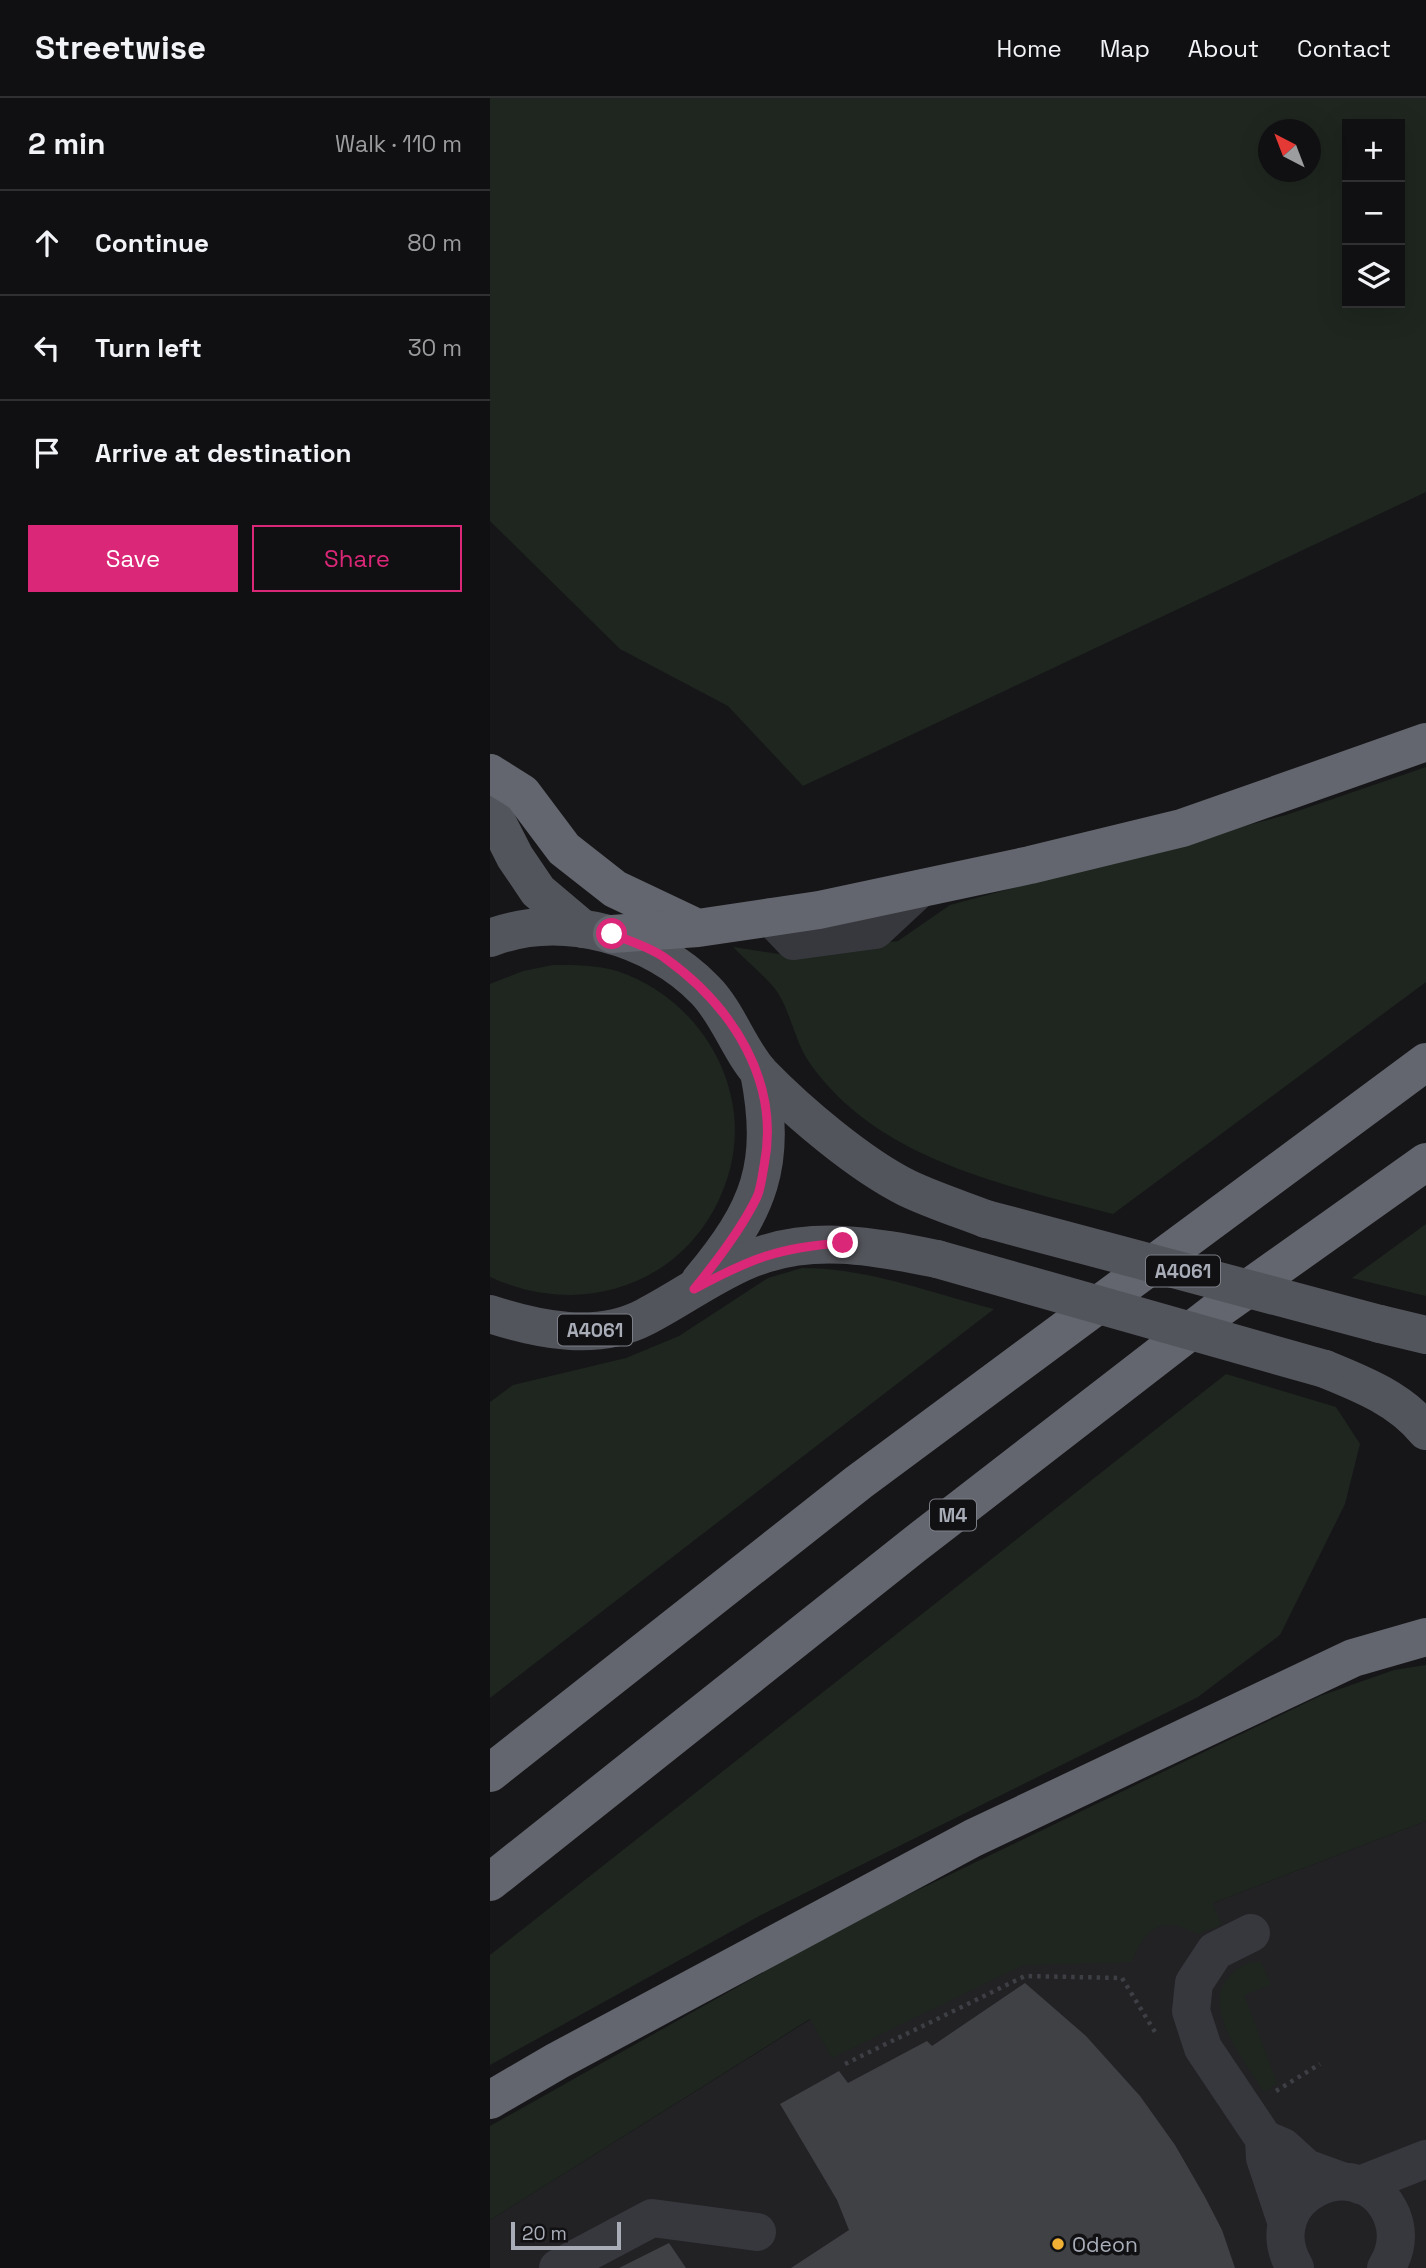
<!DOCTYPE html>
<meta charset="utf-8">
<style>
:root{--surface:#101012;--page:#1e1e20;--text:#f1f3f6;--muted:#9c9d9f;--line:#303032;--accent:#db2777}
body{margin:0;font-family:"Space Grotesk",sans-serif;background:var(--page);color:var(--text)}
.controls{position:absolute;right:21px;top:21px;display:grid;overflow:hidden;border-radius:0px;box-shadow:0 7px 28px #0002}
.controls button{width:63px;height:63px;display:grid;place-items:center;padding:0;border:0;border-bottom:2px solid var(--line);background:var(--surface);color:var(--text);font:35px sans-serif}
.compass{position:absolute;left:768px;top:21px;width:63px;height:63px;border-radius:50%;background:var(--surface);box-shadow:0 7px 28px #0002;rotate:318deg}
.scale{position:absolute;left:21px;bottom:18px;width:110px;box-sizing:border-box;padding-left:7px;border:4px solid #a8adb8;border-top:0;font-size:19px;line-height:24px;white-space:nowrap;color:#a8adb8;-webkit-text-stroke:5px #111113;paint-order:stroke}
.stop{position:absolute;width:21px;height:21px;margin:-16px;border:5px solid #db2777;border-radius:50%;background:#fff}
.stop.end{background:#db2777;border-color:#fff;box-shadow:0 2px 7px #0008}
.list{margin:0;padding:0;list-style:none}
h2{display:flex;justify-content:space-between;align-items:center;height:91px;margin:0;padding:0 28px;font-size:30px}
h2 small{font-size:23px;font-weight:400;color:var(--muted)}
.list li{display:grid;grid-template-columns:46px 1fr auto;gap:21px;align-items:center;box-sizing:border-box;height:105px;padding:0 28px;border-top:2px solid var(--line)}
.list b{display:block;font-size:26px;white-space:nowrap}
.list em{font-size:23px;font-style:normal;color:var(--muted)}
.actions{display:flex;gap:14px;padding:21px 28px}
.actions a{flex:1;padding:16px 0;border:2px solid var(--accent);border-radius:0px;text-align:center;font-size:24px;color:var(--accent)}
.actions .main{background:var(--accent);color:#fff}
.icon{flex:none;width:38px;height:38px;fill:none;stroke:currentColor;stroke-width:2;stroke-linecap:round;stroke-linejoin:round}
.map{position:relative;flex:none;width:936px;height:2170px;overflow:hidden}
header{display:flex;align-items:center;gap:42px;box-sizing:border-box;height:98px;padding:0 35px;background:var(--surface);border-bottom:2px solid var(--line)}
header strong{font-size:33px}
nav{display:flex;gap:38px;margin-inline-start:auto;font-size:24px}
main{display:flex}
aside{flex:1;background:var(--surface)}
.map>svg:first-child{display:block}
</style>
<header>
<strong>Streetwise</strong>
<nav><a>Home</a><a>Map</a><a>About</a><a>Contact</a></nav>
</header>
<main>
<aside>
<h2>2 min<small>Walk · 110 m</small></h2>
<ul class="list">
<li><svg class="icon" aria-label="ahead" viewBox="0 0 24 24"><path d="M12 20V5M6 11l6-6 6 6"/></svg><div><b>Continue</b></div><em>80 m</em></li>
<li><svg class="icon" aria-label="left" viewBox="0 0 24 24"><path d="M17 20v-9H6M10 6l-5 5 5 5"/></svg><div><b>Turn left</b></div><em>30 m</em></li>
<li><svg class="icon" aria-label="arrive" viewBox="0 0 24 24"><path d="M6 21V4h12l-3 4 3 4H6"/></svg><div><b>Arrive at destination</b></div></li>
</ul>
<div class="actions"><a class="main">Save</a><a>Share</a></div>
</aside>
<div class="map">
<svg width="936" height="2170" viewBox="0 0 936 2170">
<rect width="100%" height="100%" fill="#161618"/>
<polygon fill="#222225" points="936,1723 936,2170 0,2170 0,2122 321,1921 723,1805"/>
<g fill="#1e261f" fill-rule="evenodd">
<path d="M0 0H936V394L313 688 238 608 130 551 0 423ZM857 26H910V205H857ZM778 32H820V74H778Z"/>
<path d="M936 669V884L623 1116C515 1087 387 1062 319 964 305 943 301 916 288 895 277 879 257 864 243 849L296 857 408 843 460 807 796 717Z"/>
<path d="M63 867C85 867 106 867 127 873 207 899 262 986 240 1071 211 1180 99 1225 0 1179V886L33 873Z"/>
<polygon points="936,1126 936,1198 862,1180"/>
<path d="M312 1170C378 1170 441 1195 504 1211L0 1600V1304L23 1287 136 1260 189 1238 278 1180Z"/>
<polygon points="736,1276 846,1309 870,1346 855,1406 790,1537 708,1599 271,1817 0,1967 0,1857"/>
<path d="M936 1567V1723L723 1805 731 1827 707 1836C673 1817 655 1829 642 1864L533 1867 342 1960 320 1921 0 2122V2028L368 1821 830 1598 904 1572Z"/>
<path d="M760 1864H771L781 1887 754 1897 787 1985 774 1994C750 1956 696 1893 760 1864Z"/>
</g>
<g fill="#404145">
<polygon points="535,1885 596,1938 650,1998 685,2047 715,2099 732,2132 745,2170 301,2170 359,2132 347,2102 290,2006 349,1973 358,1985 437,1943 442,1948"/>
<polygon points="179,2145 196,2170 129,2170"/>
</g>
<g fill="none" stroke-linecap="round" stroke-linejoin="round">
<g stroke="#3d3f44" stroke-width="4.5" stroke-dasharray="3.5 5" stroke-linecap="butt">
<polyline points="355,1966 535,1878 632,1880 665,1934"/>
<polyline points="786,1993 830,1966"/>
</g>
<g stroke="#37383d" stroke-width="38">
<polyline points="281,819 304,843 385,832 429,791"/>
<polyline points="761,1835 725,1853 704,1885 701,1913 713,1950 774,2041 775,2060 797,2126"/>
<polyline points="774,2041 793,2049 816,2070 852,2083"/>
<polyline points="870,2087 936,2061"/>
<polyline points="68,2170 162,2120 267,2134"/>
<path d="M805 2170C763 2097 872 2047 902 2118 909 2136 906 2154 896 2170"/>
</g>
<g stroke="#53555c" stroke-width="38">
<polyline points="0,675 1,712 25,759 48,793 93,831"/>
<path d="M0 840C72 812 163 838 215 892 238 915 250 954 271 976 308 1014 369 1066 417 1090 442 1102 470 1111 496 1121"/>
<path d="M210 1183C270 1111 287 1067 269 974"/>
<path d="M0 1216C49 1232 107 1244 155 1219 190 1201 222 1177 258 1162 320 1136 383 1148 447 1161"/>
<polyline points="890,1226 936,1237"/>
<path d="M835 1271C872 1286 910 1301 936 1333"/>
</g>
<g stroke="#63666e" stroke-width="38">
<polyline points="0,675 32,695 74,751 125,791 201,827"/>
<polyline points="122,836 208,830 329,812 540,767 692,730 936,644"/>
<polyline points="0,1675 369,1384 936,964"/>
<polyline points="0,1784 424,1447 729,1211 936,1064"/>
<polyline points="0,2002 67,1963 483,1740 863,1560 936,1539"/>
</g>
<g stroke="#53555c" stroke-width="38">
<polyline points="496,1121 890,1226"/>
<polyline points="447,1161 835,1271"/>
</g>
</g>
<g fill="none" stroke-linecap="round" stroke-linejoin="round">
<path stroke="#db2777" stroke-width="9" d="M122 836C139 843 160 849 175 860 242 908 291 983 274 1068 272 1078 271 1090 267 1099 251 1132 227 1163 204 1191 260 1161 289 1149 353 1145"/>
</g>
<circle fill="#f2b134" stroke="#111113" stroke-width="2.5" cx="568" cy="2146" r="7"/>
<g text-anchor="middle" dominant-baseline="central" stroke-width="7" stroke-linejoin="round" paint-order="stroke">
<g fill="#111113" stroke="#7b7e86" stroke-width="2">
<rect x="656" y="1157.5" width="74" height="31" rx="5"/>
<rect x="68" y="1216.5" width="74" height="31" rx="5"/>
<rect x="440" y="1401.5" width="46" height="31" rx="5"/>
</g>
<g font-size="19" font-weight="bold" fill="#a8adb8">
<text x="693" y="1173">A4061</text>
<text x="105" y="1232">A4061</text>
<text x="463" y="1417">M4</text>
</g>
<g font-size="21" fill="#a8adb8" stroke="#111113" text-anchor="start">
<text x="582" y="2146">Odeon</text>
</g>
</g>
</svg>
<div class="controls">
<button>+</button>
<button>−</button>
<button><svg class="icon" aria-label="layers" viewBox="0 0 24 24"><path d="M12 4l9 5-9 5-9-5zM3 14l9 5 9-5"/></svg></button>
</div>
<svg class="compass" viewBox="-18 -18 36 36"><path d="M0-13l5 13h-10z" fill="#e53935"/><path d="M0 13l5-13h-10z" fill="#9c9d9f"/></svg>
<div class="scale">20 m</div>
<div class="stop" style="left:122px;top:836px"></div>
<div class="stop end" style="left:353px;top:1145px"></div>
</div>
</main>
